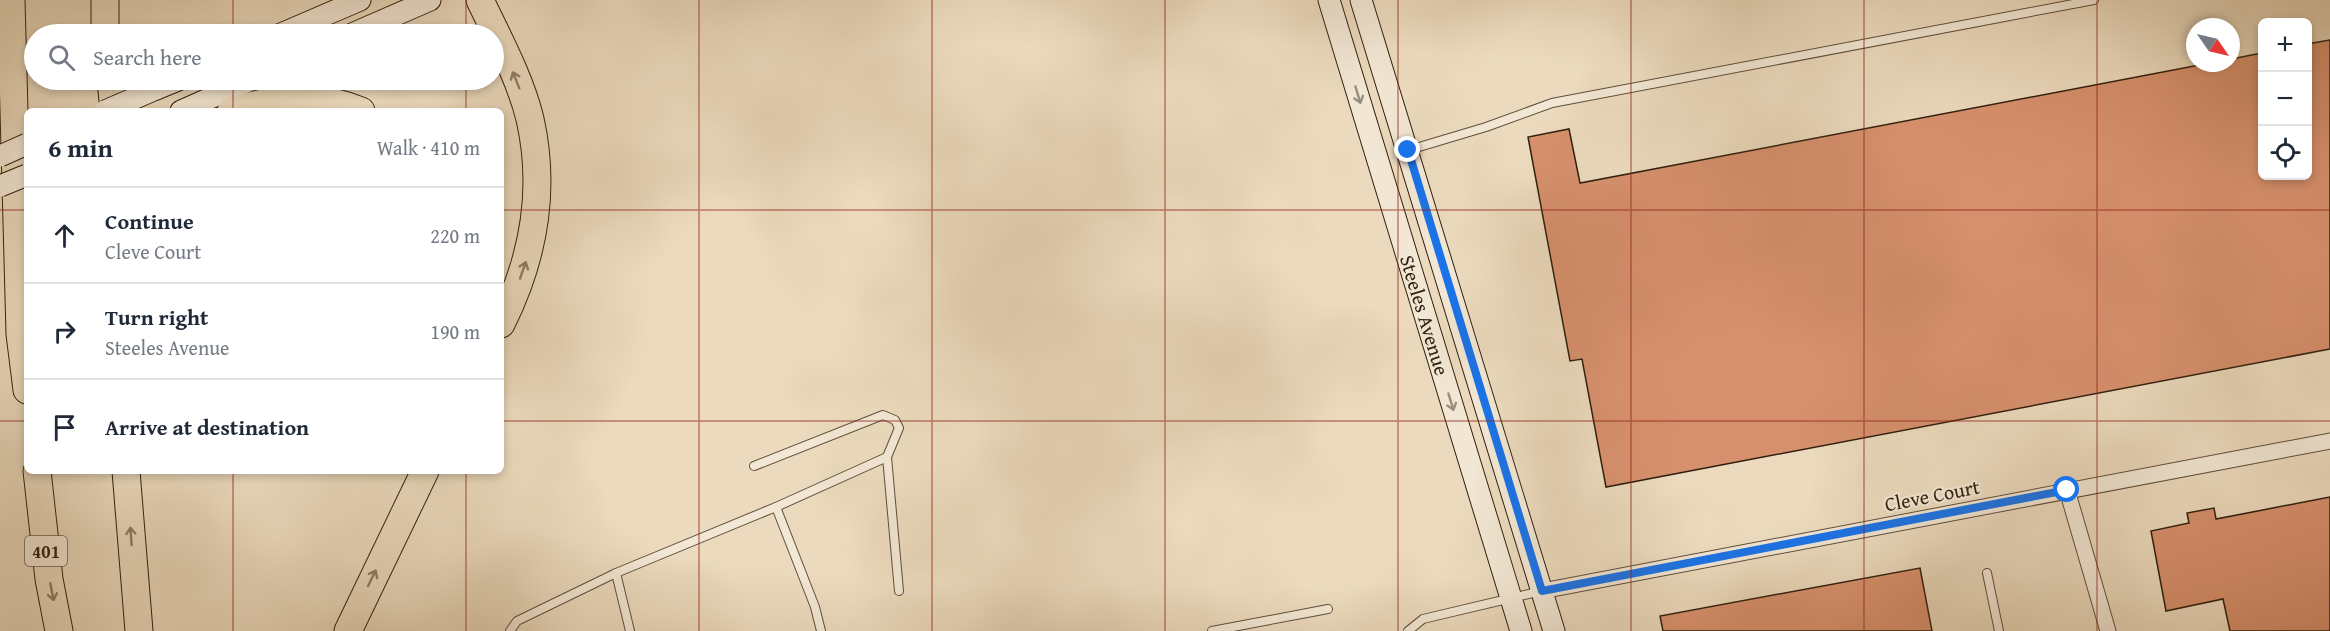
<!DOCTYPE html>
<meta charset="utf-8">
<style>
:root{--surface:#fff;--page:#f6f6f7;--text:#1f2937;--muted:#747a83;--line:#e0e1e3}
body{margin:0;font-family:"Gentium Book Plus",serif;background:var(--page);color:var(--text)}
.controls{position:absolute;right:18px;top:18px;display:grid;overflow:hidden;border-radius:9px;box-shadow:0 3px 9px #0003}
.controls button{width:54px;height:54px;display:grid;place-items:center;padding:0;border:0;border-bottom:2px solid var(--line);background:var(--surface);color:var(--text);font:30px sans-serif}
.compass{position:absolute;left:2186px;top:18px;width:54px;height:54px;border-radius:50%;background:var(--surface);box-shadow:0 3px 9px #0003;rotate:124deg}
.stop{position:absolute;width:18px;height:18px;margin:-14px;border:4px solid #1a73e8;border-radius:50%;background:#fff}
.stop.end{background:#1a73e8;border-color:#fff;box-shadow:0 2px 6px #0008}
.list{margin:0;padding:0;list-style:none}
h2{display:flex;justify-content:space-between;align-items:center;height:78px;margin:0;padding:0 24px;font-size:26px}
h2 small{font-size:20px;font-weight:400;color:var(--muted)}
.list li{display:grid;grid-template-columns:39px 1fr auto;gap:18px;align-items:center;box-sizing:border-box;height:96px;padding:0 24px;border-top:2px solid var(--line)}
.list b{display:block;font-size:22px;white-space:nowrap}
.list p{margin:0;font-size:20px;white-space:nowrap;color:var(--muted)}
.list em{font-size:20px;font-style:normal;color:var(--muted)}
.icon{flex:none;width:33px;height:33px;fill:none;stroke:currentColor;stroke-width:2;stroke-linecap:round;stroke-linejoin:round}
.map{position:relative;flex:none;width:2330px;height:631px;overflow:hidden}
.search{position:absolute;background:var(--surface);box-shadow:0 3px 9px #0003;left:24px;top:24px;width:480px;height:66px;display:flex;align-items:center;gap:15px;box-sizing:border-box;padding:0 21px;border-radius:33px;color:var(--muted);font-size:22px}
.panel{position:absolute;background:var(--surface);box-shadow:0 3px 9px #0003;left:24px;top:108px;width:480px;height:366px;border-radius:9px}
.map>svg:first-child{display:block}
</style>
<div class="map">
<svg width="2330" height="631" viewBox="0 0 2330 631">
<rect width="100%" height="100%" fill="#ebdabd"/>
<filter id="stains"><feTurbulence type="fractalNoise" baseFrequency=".00333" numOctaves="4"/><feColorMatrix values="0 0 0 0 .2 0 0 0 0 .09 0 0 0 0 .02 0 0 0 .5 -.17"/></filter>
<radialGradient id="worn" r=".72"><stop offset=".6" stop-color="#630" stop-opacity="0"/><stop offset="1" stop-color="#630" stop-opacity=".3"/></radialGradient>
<g fill="#d7906d" stroke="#31200e" stroke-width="1.5">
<polygon points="2330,40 2330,349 1606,487 1582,359 1570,361 1528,137 1569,129 1580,183 2210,63 2231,63 2231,59 2262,53 2262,176 2307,176 2307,44"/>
<polygon points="2330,497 2330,631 2230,631 2223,599 2166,611 2151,531 2189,523 2187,513 2214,508 2216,519"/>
<polygon points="1920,568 1932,631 1663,631 1660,616"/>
</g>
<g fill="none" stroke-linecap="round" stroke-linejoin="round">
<g stroke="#604e3a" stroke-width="10">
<g id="service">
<polyline points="1409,150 1486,127 1552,103 2094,0"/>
<polyline points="754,466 883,415 895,420 899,428 887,457"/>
<polyline points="616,573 630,631"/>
<polyline points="1987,573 1999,631"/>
<polyline points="510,631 517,621 616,573 776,507"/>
<polyline points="821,631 815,607 776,507 887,457 899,591"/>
<polyline points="1212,631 1328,609"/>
<polyline points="1408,631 1423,619 1541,591"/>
</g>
</g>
<g stroke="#604e3a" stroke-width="17">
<g id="minor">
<polyline points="2067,490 2108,631"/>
<polyline points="1542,591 2330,441"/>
</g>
</g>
<g stroke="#31200e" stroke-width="23">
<g id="secondary">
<polyline points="1329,0 1521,631"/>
<polyline points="1361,0 1554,631"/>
<polyline points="281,34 360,0"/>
<polyline points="352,34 430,0"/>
<polyline points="156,89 178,80"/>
<polyline points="181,111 251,80"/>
</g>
</g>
<g stroke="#31200e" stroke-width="29">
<g id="motorway">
<polyline points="11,0 20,334 27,390"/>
<polyline points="105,0 105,34"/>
<path d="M480 0C498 38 520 78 530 119 546 190 533 260 501 324"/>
<polyline points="111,80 114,111"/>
<path d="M231 111C275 98 317 92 361 111"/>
<polyline points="37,471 49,579 59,631"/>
<polyline points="126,471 139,631"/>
<polyline points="348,631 425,471"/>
</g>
</g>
<use href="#service" stroke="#f2e7d4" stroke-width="8"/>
<use href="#minor" stroke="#f2e7d4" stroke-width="15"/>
<use href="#secondary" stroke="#f2e7d4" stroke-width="21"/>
<use href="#motorway" stroke="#ebdabd" stroke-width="27"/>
<g stroke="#31200e" stroke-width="23" stroke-linecap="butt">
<g id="secondary-bridge">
<polyline points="105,111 156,89"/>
<polyline points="0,156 27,144"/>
<polyline points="0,186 27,175"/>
</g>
</g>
<use href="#secondary-bridge" stroke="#f2e7d4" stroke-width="21"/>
</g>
<defs><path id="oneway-shaft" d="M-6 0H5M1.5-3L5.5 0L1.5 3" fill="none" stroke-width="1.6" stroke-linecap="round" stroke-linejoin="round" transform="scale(1.5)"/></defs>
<g stroke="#8e7d66">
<use href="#oneway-shaft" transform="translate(516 80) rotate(-112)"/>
<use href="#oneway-shaft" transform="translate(523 270) rotate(-71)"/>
<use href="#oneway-shaft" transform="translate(131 536) rotate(-94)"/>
<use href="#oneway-shaft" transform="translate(372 578) rotate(-64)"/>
<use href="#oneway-shaft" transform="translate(52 592) rotate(79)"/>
</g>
<g stroke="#9b8d7b">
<use href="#oneway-shaft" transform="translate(1358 95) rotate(73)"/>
<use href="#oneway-shaft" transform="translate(1451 402) rotate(73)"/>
</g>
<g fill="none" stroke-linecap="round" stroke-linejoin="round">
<polyline stroke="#1a73e8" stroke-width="8" points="1408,150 1542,591 2067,490"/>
</g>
<path fill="none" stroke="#8f2418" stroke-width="1.5" stroke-opacity="0.55" d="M233 0V34M466 0V34M699 0V631M932 0V631M1165 0V631M1398 0V631M1631 0V631M1864 0V631M2097 0V631M233 80V111M466 80V111M0 210H27M501 210H2330M0 421H27M501 421H2330M233 471V631M466 471V631"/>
<g text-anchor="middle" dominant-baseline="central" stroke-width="4.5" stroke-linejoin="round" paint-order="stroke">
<rect fill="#f2e7d4" stroke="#6b5c49" stroke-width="1.5" x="25" y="536" width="42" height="30" rx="4.5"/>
<g font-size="18" font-weight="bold" fill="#31200e">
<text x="46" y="551">401</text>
</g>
<g font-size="20" fill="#31200e" stroke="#f2e7d4">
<text transform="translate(1425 315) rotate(73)">Steeles Avenue</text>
<text transform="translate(1932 495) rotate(-11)">Cleve Court</text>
</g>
</g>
<rect width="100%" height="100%" filter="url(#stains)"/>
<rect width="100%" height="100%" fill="url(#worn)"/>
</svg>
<div class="controls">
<button>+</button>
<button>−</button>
<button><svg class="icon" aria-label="locate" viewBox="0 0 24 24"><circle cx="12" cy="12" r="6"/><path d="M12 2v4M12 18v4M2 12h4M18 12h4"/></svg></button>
</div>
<svg class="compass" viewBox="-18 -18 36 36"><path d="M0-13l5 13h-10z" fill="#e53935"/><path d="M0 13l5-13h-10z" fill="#747a83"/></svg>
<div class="stop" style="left:2067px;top:490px"></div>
<div class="stop end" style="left:1408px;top:150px"></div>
<div class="search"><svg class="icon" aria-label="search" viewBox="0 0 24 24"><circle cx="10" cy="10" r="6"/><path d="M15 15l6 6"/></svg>Search here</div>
<section class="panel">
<h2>6 min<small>Walk · 410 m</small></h2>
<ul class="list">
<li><svg class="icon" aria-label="ahead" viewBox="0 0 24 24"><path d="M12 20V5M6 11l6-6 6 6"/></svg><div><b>Continue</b><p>Cleve Court</p></div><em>220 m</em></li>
<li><svg class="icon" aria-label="right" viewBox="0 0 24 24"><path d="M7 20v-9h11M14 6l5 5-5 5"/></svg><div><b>Turn right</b><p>Steeles Avenue</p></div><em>190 m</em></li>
<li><svg class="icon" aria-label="arrive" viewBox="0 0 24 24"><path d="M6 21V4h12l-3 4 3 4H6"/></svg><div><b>Arrive at destination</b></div></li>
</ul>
</section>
</div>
